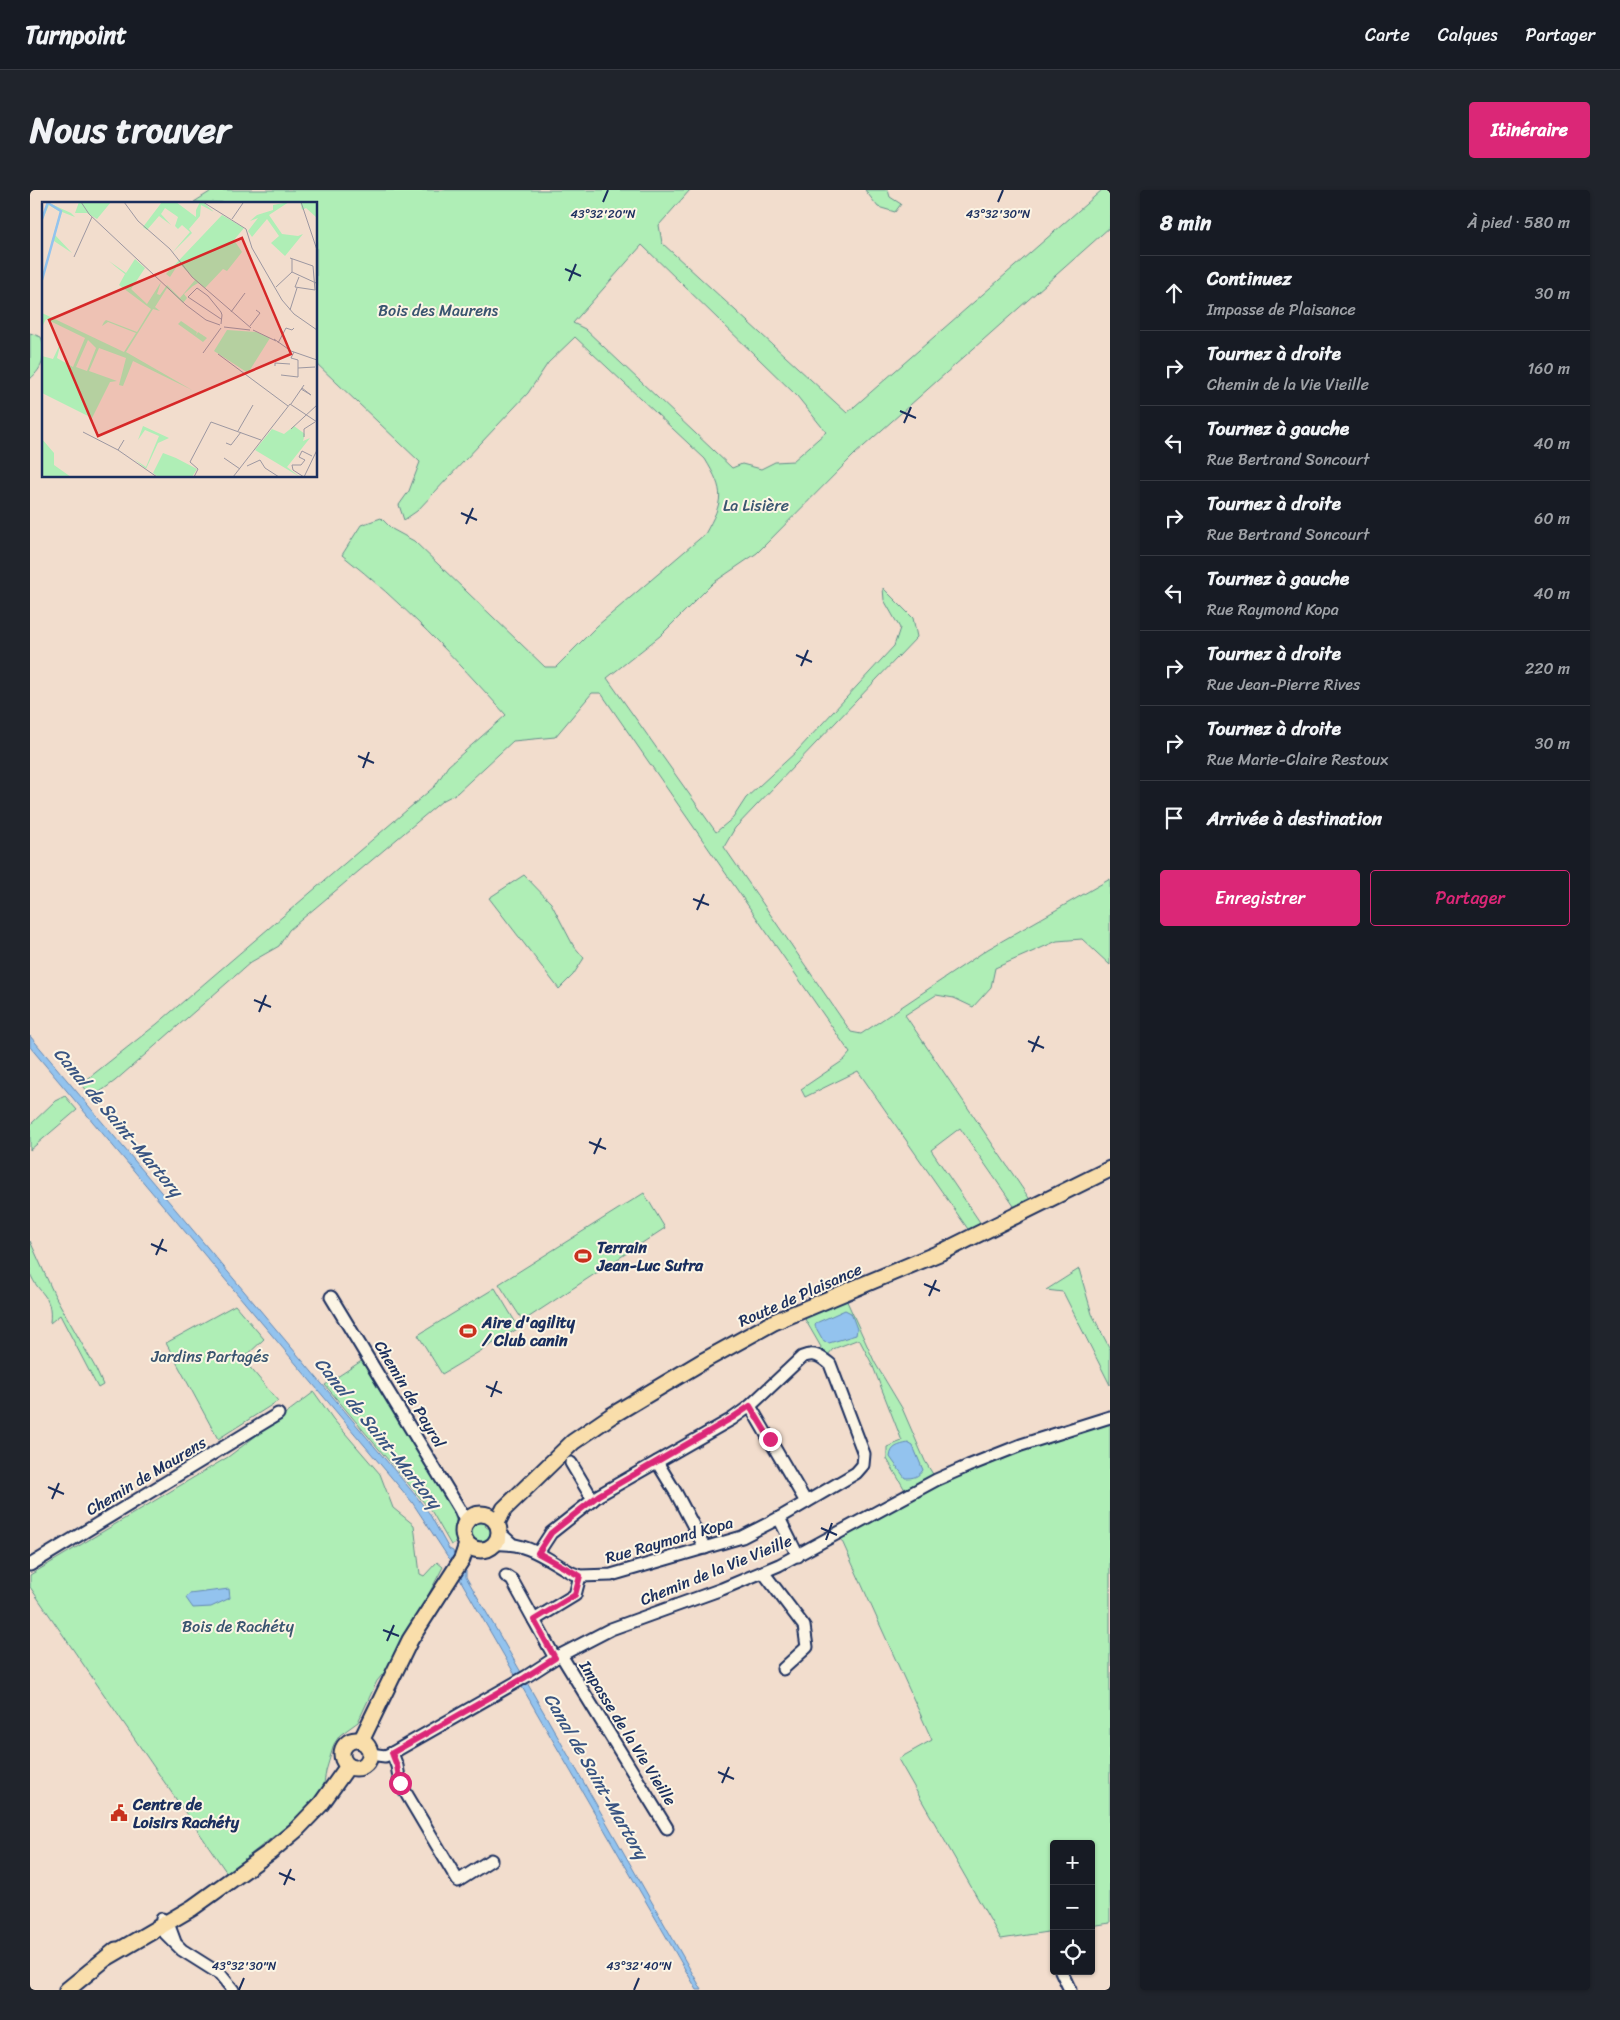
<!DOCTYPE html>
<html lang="fr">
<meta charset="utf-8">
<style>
:root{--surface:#171b24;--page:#20242c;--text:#f1f3f6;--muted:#9ea1a6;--line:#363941;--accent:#db2777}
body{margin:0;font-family:Sriracha,sans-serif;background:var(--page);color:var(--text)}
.controls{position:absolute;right:15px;bottom:15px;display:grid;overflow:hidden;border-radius:5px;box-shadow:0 1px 4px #0004}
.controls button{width:45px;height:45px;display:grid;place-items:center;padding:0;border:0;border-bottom:1px solid var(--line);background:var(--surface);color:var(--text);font:25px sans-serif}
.stop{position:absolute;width:15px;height:15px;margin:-11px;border:4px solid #db2777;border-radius:50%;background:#fff}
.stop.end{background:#db2777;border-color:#fff;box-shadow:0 1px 5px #0008}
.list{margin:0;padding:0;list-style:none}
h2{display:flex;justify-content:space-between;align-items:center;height:65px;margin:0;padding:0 20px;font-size:21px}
h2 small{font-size:16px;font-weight:400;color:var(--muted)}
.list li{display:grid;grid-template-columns:32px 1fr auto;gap:15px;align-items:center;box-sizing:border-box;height:75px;padding:0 20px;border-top:1px solid var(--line)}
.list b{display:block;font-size:19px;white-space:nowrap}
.list p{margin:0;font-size:16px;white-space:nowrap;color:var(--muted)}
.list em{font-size:16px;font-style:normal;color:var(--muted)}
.actions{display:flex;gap:10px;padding:15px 20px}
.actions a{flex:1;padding:11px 0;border:1px solid var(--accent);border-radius:5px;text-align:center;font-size:18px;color:var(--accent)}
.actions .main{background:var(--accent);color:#fff}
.icon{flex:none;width:28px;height:28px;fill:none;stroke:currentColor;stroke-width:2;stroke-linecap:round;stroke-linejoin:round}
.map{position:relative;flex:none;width:1080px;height:1800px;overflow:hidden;border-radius:5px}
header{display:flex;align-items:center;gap:30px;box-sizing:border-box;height:70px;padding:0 25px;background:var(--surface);border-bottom:1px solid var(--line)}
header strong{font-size:24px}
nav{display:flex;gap:28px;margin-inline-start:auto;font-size:18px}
.intro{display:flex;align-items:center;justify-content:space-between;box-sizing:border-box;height:120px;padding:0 30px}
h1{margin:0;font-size:35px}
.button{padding:12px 22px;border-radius:5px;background:var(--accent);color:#fff;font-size:18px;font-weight:700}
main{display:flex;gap:30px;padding:0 30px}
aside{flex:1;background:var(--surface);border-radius:5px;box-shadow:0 1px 4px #0004}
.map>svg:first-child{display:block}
</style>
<header>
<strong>Turnpoint</strong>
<nav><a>Carte</a><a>Calques</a><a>Partager</a></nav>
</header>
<div class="intro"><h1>Nous trouver</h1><a class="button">Itinéraire</a></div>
<main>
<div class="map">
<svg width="1080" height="1800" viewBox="0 0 1080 1800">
<rect width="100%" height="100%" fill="#f2ddcd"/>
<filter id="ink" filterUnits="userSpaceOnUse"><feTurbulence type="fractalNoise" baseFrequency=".02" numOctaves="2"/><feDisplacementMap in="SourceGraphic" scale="10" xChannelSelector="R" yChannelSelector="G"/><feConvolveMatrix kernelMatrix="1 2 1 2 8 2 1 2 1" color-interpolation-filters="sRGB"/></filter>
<g filter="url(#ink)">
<g fill="#afeeb6" stroke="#658e8a" fill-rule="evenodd">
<path d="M183 0H660L629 35 632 53 817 223 1072 0H1080V37L825 264 727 363 683 393 630 446 577 488 686 642 703 628 716 608 767 561 864 456 870 438 854 410 853 398 883 428 887 447 705 638 694 657 821 842 831 844 958 759 1080 689V775L1052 749 1027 751 965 778 961 797 943 817 924 808 906 805 875 825 1001 1011 986 1019 930 938 901 960 960 1047 810 1108 815 1107 845 1173 872 1218 895 1271 904 1286 957 1261 1032 1235 1080 1222V1733L1061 1736V1654H1024V1741L971 1749 868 1569 902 1550 807 1340 875 1300 857 1269V1257L872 1251 842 1174 829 1149 803 1159 798 1165 790 1160 791 1157 776 1131 768 1113 799 1102 940 1042 828 881 775 907 771 899 814 870 820 863 571 503H562L525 547 483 551 427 603 412 611 259 740 249 756 221 772 85 891 63 907 51 894 127 834 405 596 418 576 476 525C425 468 372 412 312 365L331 335 351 328 362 339 384 351 515 477H526L567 436 675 344C694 310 695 302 675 269L545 147 518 173 498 203 387 321 374 330 369 315 379 301 390 272 286 173V14L164 12ZM612 55 767 206 796 242 763 271 745 272 731 279 712 274 702 278 555 139 543 133Z"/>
<polygon points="835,0 858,0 860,7 871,14 865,22 848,17"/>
<path d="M0 143 11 147C18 163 13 178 0 189Z"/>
<polygon points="494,685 521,713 543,755 554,768 543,785 529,799 459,708"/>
<polygon points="35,906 47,920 0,960 0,935 25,911"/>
<polygon points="614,1003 635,1038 493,1131 469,1094"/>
<path d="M0 1051 24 1104 65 1177 73 1195 68 1198 30 1125 20 1133C23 1103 8 1105 0 1083 0 1075 0 1060 0 1051Z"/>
<polygon points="1049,1079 1062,1124 1080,1159 1080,1195 1033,1102 1016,1100"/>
<polygon points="465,1098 489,1138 412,1184 388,1145"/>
<polygon points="205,1115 234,1149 213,1169 248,1211 188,1249 136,1153"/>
<polygon points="336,1168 422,1313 426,1331 426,1352 421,1355 402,1322 295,1195"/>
<polygon points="284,1202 303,1229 350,1284 363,1318 384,1335 390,1384 394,1386 407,1372 413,1377 362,1473 347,1491 328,1532 310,1545 304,1554 296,1581 293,1599 263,1631 197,1683 0,1397 0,1385 198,1267"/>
<polygon points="449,1332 457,1333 455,1336 459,1339 461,1338 460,1348 453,1353 445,1352 441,1343 444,1335"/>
</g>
<g fill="#93c3ee" stroke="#6388b4">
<polygon points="0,846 386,1306 399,1323 419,1359 423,1361 425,1371 422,1371 418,1367 382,1312 0,857"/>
<polygon points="815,1120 821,1123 827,1139 826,1145 799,1153 794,1152 785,1136 786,1133"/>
<path d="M878 1253 883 1256 893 1280C888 1287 884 1288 875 1288L860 1267C861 1256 869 1255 878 1253Z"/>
<polygon points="433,1381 436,1381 436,1387 492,1484 486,1487 484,1483 427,1384"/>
<polygon points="199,1399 200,1408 181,1417 163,1418 156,1408 159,1404"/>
<polygon points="496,1491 656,1772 672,1800 667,1800 492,1497 491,1492"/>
</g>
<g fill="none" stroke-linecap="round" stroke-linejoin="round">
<g stroke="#1b2f5e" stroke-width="15">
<g id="minor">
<polyline points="301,1107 430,1320 436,1333"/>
<polyline points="720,1216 776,1312"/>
<polyline points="627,1272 646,1303 675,1358"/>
<polyline points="541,1273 563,1310"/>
<polyline points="749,1328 768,1366"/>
<polyline points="470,1343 481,1353"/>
<path d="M465 1354C498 1352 515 1368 542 1383L550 1386 581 1385 712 1347 749 1328 826 1283 833 1275 834 1264 800 1174C790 1166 784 1162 772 1167L720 1216 702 1229 569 1305 521 1343 508 1363"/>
<polyline points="0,1375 248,1224"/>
<polyline points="733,1382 774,1436 777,1457 753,1479"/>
<polyline points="476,1386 482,1390 504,1430"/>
<polyline points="531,1465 637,1638"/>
<polyline points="525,1468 504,1430 545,1405 550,1386"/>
<polyline points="362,1563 367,1576 370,1593 428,1691 461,1670"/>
<polyline points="340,1564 355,1566 362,1563 497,1486 525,1468 581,1439 692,1399 749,1375 906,1290 938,1276 991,1255 1080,1227"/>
<polyline points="145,1752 138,1733 132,1729 131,1737 133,1741 152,1760 190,1784 203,1800"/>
<polyline points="1031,1781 1040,1800"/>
</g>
</g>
<g stroke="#1b2f5e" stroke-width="19">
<g id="major">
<circle cx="451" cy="1342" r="18"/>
<polyline points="467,1333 474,1319 543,1252 581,1226 675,1170 744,1132 914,1061 1080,979"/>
<circle cx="326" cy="1564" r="14"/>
<polyline points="331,1551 380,1450 432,1369 437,1354"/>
<polyline points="78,1767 162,1718 240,1662 266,1640 291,1614 318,1576"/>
<polyline points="37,1800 86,1760"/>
</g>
</g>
<use href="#minor" stroke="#fcf5e5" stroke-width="11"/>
<use href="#major" stroke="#f9deab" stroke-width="15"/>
</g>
</g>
<g fill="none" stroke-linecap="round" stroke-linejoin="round" filter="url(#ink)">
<polyline stroke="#db2777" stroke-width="6" points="370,1593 367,1576 362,1563 494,1488 525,1468 504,1430 545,1405 550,1386 508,1363 521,1343 569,1305 702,1228 720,1216 740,1249"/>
</g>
<path fill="none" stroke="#1b2f5e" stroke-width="2" d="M573 12 578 0M968 12 973 0M535 79 551 86M539 91 546 74M870 221 886 228M874 233 881 217M431 323 447 330M436 334 443 318M766 465 782 472M771 476 778 460M328 566 344 573M333 578 339 562M663 709 679 715M667 720 674 704M224 810 241 817M229 822 236 805M998 851 1014 858M1002 862 1009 846M559 952 576 959M564 964 571 948M121 1054 137 1061M126 1065 133 1049M894 1094 910 1101M899 1106 906 1090M456 1196 472 1203M461 1207 467 1191M18 1297 34 1304M22 1309 29 1293M791 1338 807 1345M796 1350 802 1333M353 1440 369 1446M357 1451 364 1435M688 1582 704 1589M692 1593 699 1577M249 1683 265 1690M254 1695 261 1679M209 1800 214 1788M604 1800 609 1788"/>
<defs>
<g id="stadium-bare" transform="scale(1.35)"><path d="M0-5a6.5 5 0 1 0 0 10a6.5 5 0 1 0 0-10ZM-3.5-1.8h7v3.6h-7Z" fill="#c8321e" stroke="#fcf5e5" stroke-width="2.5" paint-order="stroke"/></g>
<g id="civic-bare" transform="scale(1.35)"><path d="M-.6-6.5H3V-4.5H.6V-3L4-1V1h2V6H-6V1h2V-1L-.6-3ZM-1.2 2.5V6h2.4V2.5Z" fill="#c8321e" stroke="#fcf5e5" stroke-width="2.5" paint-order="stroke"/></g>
</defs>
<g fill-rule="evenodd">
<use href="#stadium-bare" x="553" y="1066"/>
<use href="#stadium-bare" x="438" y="1141"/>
<use href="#civic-bare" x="89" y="1623"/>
</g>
<g text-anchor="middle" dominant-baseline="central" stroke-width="4" stroke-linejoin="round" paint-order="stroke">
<g font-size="16" fill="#395570" stroke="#fcf5e5">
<text x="408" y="120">Bois des Maurens</text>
<text x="726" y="315">La Lisière</text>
<text x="180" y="1166">Jardins Partagés</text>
<text x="208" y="1436">Bois de Rachéty</text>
</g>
<g font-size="16" font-weight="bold" fill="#1b2f5e" stroke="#fcf5e5" text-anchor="start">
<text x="567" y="1057">Terrain<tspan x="567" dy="18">Jean-Luc Sutra</tspan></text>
<text x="452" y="1132">Aire d'agility<tspan x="452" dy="18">/ Club canin</tspan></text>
<text x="103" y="1614">Centre de<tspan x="103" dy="18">Loisirs Rachéty</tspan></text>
</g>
<g font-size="16" fill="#1b2f5e" stroke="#fcf5e5">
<text transform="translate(770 1105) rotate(-24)">Route de Plaisance</text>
<text transform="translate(380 1204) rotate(59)">Chemin de Payrol</text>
<text transform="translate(116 1286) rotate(-31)">Chemin de Maurens</text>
<text transform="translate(639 1350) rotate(-16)">Rue Raymond Kopa</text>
<text transform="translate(686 1380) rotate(-22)">Chemin de la Vie Vieille</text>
<text transform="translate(598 1543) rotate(58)">Impasse de la Vie Vieille</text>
</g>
<g font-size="18" font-style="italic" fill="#395482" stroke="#fcf5e5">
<text transform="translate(88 932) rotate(50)">Canal de Saint-Martory</text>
<text transform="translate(348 1243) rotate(51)">Canal de Saint-Martory</text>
<text transform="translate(566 1586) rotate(60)">Canal de Saint-Martory</text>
</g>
</g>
<g transform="translate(12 12)">
<rect width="275" height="275" fill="#f2ddcd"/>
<path d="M5 0 29 11 33 15 20 10 13 33 30 51 12 39 9 42 18 10 7 3 0 19ZM37 0H69L55 17 45 11H33ZM120 0H134L154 15V8L158 0H161L172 10 159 3 158 14 147 27 150 31 130 51 148 30 140 23 136 27 133 24 136 15 123 6 119 12 129 23 117 14 105 28 101 25ZM247 0 227 13 240 32 256 34 261 32 243 54 229 41 237 34 225 17 210 35 206 29 216 16 208 19 215 13 231 8V3ZM258 0H275L274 15 264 6 260 8ZM180 13 202 26 192 38 200 50 185 69 181 67 163 86 156 81 151 84 142 92 145 96 141 101 125 86 113 105 118 109 111 107 84 150 150 188 91 159 81 184 77 183 84 156 57 146 47 169 75 179 68 180 50 216 0 191V154L11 157 19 140 15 156 31 165 43 136 4 117 0 125V111L82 150 94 131 66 120 60 124 62 120 64 118 95 130 109 107 77 83 83 72 74 65 67 59 84 71 93 57 103 66 89 87 105 102 119 80 115 92 118 93 125 83 138 96 153 78 137 61 128 75 124 72ZM46 138 54 146 45 169 34 165ZM139 119 155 130 154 133 156 130 165 136 161 140 136 122ZM185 128 214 130 228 136 206 171 172 149ZM101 224 127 236 116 241 104 267 92 257 104 265 117 234 103 228 96 238ZM252 224 263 232 261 239 268 236 245 265 258 275 213 248 230 227 242 232ZM0 237 12 251V263L29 275H0ZM121 251 134 256 155 267 150 275H116L111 271Z" fill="#afeeb6" fill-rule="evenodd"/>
<path fill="none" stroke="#93c3ee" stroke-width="2.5" d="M0 17 6 0M0 78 19 9 6 1"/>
<path fill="none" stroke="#9c97a1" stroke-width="1" d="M39 0 47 12 144 103 164 118 178 123M82 0 96 19 128 47 150 75 209 126M161 0 204 27 210 46 240 98 252 112 275 128M259 0 275 48M190 17 201 1M32 55 50 15M248 56 271 64 273 88 253 85 257 75M250 57V70L274 81M234 85 250 70M248 108 255 86M189 110 203 91M179 122 180 113 179 110 166 94 155 86 146 95 179 117M208 124 218 111 214 108M182 125 208 128M211 128 234 139M232 137 249 149 275 158M236 141 244 126 250 128 252 126M161 151 179 126M176 152 246 204M233 164V161L248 162M256 166 273 165M239 173 256 175V158L249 156 252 150M259 187 269 193 260 186M249 202 262 183M249 227 275 203M196 229 211 203M41 230 76 248 82 238M262 235V227L273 220M184 241 189 243 199 230M76 248 115 275M182 256 198 267M205 264 218 258 223 266 237 275M152 275 156 267 148 260 169 220 219 238M191 275 248 202 275 220M262 275 251 268 250 263H259L263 258 257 255 260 249 270 254M262 275 275 248"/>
<path fill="#d62828" fill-opacity="0.15" stroke="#d62828" stroke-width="2.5" d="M200 36 249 152 56 234 7 118Z"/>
<rect width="275" height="275" fill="none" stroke="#1b2f5e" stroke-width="2.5"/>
</g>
<g font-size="12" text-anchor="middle" fill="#1b2f5e" stroke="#fcf5e5" stroke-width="4" stroke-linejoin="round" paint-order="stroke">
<text x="573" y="28">43°32'20"N</text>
<text x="968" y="28">43°32'30"N</text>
<text x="214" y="1780">43°32'30"N</text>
<text x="609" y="1780">43°32'40"N</text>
</g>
</svg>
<div class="controls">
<button>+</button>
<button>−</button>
<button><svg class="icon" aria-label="locate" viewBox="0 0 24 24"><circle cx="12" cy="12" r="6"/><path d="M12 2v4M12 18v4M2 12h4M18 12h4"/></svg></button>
</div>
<div class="stop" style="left:370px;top:1593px"></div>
<div class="stop end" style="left:740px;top:1249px"></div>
</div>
<aside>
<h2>8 min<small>À pied · 580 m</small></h2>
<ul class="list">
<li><svg class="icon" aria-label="ahead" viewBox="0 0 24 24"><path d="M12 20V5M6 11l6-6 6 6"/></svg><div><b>Continuez</b><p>Impasse de Plaisance</p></div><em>30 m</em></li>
<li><svg class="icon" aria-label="right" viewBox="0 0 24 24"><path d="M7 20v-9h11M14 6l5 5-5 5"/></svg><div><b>Tournez à droite</b><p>Chemin de la Vie Vieille</p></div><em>160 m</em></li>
<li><svg class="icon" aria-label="left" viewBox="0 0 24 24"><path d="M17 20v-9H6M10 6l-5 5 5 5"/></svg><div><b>Tournez à gauche</b><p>Rue Bertrand Soncourt</p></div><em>40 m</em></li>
<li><svg class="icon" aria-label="right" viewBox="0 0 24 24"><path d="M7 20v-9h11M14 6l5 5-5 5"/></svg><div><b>Tournez à droite</b><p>Rue Bertrand Soncourt</p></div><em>60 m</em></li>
<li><svg class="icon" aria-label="left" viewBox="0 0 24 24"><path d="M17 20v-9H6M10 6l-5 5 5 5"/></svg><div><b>Tournez à gauche</b><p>Rue Raymond Kopa</p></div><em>40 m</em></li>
<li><svg class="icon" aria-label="right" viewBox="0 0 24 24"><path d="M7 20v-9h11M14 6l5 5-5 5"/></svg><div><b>Tournez à droite</b><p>Rue Jean-Pierre Rives</p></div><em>220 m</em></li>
<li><svg class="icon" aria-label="right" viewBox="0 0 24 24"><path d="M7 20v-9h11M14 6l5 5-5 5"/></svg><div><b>Tournez à droite</b><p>Rue Marie-Claire Restoux</p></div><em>30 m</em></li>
<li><svg class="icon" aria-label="arrive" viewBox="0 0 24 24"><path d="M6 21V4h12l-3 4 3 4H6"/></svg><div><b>Arrivée à destination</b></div></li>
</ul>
<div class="actions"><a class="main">Enregistrer</a><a>Partager</a></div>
</aside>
</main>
